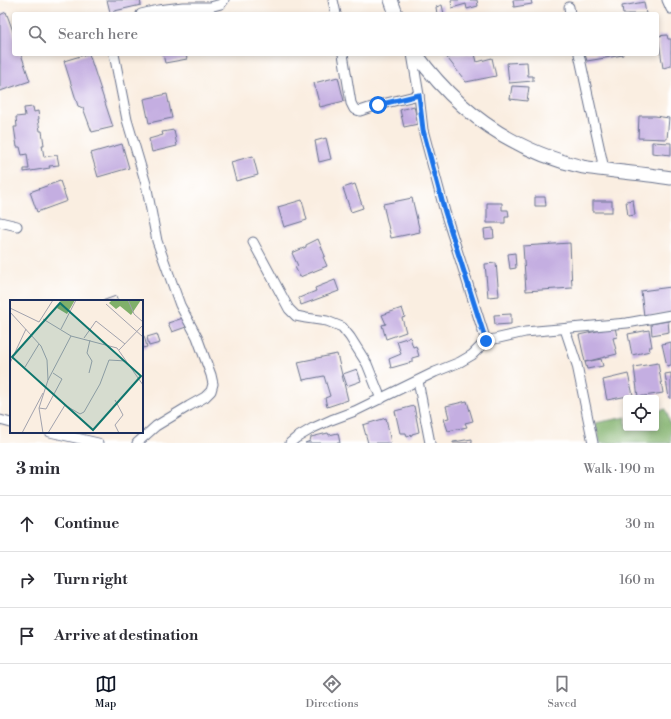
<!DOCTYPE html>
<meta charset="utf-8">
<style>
:root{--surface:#fff;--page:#f2f2f3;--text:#2b2b33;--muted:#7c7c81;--line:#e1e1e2;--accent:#111827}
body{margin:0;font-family:"Libre Bodoni",serif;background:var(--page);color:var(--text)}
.controls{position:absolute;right:12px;bottom:12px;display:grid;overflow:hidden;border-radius:4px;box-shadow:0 2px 6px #0003}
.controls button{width:36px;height:36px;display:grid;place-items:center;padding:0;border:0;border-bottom:1px solid var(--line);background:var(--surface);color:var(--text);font:20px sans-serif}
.stop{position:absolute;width:12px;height:12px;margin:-9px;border:3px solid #1a73e8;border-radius:50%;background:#fff}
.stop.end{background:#1a73e8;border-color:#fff;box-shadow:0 1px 4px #0008}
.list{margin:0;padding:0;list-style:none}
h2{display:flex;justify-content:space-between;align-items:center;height:52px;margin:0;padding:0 16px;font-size:17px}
h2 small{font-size:13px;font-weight:400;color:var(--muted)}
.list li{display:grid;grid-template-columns:26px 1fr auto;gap:12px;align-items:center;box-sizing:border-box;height:56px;padding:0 16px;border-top:1px solid var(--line)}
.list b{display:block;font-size:15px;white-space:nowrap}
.list em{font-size:13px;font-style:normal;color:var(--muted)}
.icon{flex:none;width:22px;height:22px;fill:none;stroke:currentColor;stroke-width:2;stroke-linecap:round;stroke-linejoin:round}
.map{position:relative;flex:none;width:671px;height:443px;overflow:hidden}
.search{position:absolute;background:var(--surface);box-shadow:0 2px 6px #0003;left:12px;right:12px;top:12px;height:44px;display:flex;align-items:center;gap:10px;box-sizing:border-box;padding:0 14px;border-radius:4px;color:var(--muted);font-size:15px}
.sheet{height:220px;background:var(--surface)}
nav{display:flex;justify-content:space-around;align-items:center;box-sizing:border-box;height:56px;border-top:1px solid var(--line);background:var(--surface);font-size:11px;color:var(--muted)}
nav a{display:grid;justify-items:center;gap:2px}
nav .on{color:var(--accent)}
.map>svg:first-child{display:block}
</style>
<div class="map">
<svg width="671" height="443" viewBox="0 0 671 443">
<rect width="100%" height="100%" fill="#fff"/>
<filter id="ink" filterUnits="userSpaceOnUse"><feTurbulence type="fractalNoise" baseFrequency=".025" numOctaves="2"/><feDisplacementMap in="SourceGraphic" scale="8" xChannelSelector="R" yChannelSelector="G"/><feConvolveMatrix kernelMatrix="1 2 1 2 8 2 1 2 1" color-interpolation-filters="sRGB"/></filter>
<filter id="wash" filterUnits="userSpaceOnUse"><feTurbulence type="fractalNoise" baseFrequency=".012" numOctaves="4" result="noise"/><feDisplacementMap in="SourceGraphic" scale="16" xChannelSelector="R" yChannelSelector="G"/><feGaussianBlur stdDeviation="0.9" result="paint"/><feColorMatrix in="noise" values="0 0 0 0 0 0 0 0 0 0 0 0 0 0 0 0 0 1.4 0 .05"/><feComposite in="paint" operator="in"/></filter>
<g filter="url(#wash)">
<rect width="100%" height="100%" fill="#faeee1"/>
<polygon fill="#80b06a" stroke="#4e7064" points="666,409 671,427 671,443 600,443 595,423 626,417 626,428 656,428 656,411"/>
<g id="blocks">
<g fill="#c4aee1">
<polygon points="107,0 140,0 141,5 110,12"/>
<polygon points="451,0 477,0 478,6 467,9 466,4 452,8"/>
<polygon points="513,0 531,0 532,4 514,7"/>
<polygon points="644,2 646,14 623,14 622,6"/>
<polygon points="442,5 444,14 437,14 436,7"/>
<polygon points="6,12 14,34 14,54 21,54 30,81 0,91 0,15"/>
<polygon points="667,35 668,39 671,39 671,66 663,68 658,36"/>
<polygon points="87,54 89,54 113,127 92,132 83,108 78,106 64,61"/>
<polygon points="163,54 186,54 187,59 165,63"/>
<polygon points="448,54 475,54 477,62 492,58 496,76 466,82 445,55"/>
<polygon points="585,54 623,54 623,55 587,61"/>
<polygon points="527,62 528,76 533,76 533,81 509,83 507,63"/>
<polygon points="338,77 344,101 320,107 314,83"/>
<polygon points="512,86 529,87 527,101 510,99"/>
<polygon points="167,94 172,118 149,123 144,99"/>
<polygon points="414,106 418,124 404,127 400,110"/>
<polygon points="33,107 34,112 38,111 39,119 38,119 40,131 42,131 44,145 42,145 44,157 57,155 59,165 49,166 50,168 24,172 24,169 29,169 27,154 22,155 20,147 17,147 14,127 17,127 16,117 25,116 24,108"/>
<polygon points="639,116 655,116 669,118 667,139 638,138"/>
<polygon points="174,130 177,146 152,152 149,139 163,135 162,132"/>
<polygon points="326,138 331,159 319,162 315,141"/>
<polygon points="652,142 671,143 671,155 652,153"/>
<polygon points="122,144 129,168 98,177 91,153"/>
<polygon points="253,156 258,175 236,181 231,162"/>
<polygon points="60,181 67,201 37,212 30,192"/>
<polygon points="355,184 363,208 351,212 343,188"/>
<polygon points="535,197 545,197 546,206 535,206"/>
<polygon points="412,198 420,232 391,238 383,204"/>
<polygon points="302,200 307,220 284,227 278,207"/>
<polygon points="633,200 635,215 628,216 626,201"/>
<rect x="593" y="201" width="19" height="11"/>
<polygon points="487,203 502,203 502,210 508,210 509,216 505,216 505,223 487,223"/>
<polygon points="493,228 494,238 485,239 484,229"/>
<polygon points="318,239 325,256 323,257 327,266 300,277 295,267 298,266 292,253 306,247 306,245"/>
<polygon points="570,243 572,288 526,291 523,246"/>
<polygon points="515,253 516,268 510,269 508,254"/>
<polygon points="496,263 499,296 488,297 485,264"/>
<polygon points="335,280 339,291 301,305 299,298 316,291 315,288"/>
<polygon points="671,287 671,312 644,316 641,291"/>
<polygon points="116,296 118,301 102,301"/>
<polygon points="402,308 405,317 402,318 406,332 386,339 382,325 386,324 382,315"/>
<polygon points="511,314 511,324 495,325 494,315"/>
<polygon points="183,318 186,327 172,332 168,323"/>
<polygon points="668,321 669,332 652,335 651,324"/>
<polygon points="615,327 617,337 613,338 617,354 585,362 579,335"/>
<polygon points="649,330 652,347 649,347 650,351 632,355 628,334"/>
<polygon points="157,334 160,343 149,346 147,337"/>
<polygon points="144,336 147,347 142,348 142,337"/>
<polygon points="410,337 413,347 416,346 419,356 412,358 412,362 391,368 389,359 401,354 397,341"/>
<polygon points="671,342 671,365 667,366 662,344"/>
<polygon points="337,354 348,400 327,407 325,398 330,396 324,376 303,380 298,362"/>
<polygon points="601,359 603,366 587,369 585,362"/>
<polygon points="658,363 663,393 638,397 634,367"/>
<polygon points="357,369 361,381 347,386 343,374"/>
<polygon points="671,373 671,398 669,398 665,374"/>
<polygon points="628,374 633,395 607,400 603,380"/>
<polygon points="467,401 473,421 465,423 467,427 448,431 444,419 449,418 446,406"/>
<polygon points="414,406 419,432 412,434 412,435 407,437 406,433 400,433 395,411"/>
<polygon points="386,418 391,443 368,443 363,425"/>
<polygon points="328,433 329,435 338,433 340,443 305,443 310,441 311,437"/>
<polygon points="472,439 472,443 453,443 453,442"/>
</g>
</g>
</g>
<g filter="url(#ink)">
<use href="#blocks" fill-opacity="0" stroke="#69728c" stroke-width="1"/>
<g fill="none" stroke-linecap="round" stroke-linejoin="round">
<g stroke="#69728c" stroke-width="11">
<g id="street">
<polyline points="333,0 336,14"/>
<polyline points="667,0 671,9"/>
<polyline points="569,7 570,14"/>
<polyline points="141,14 158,10 183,7 210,7 221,4 224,0"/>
<polyline points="114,54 127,120 146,184 157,241 180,305 197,337 211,375 213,384 211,391 205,397 189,406 156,426 137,443"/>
<polyline points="343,54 351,103 354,109 360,111 378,105 419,95"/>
<polyline points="412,54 419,95 423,130 445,212 486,341"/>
<polyline points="579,54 604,169"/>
<polyline points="0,222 17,226"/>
<polyline points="253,242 289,309 296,316 306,318 327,321 342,327 350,337 367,364 381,399"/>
<polyline points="565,329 577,365 593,443"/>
<polyline points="418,381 430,443"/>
<polyline points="0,420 11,423"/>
<polyline points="50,432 98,443"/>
<polyline points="290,443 296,438 313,428 331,420 355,411 435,372 460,362 472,355 486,341 525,332 627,323 671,315"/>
</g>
</g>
<g stroke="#69728c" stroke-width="15">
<g id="secondary">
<polyline points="391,0 396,14"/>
<path d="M416 54C458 112 513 151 583 167 593 169 604 169 614 171 633 173 652 175 671 178"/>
</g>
</g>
<use href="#street" stroke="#fff" stroke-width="9"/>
<use href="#secondary" stroke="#fff" stroke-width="13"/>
</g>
</g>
<g fill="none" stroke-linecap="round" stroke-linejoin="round" filter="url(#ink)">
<polyline stroke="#1a73e8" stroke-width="5" points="378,105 419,95 423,130 445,212 486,341"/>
</g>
<g transform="translate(10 300)">
<rect width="133" height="133" fill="#faeee1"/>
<path d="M51 0H65L57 14 47 8ZM102 0H131L121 15 110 6 106 9 99 3Z" fill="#80b06a"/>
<path fill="none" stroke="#a1a2ad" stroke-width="1" d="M118 0 124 14 133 22M96 4 133 37M0 8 29 22 43 0M0 12 31 46 37 60 38 80 29 108 33 133M33 19 61 36 107 48 133 85M51 29 66 0M74 38 86 21 115 44M109 50 133 25M0 63 16 29M15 67 29 44M79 73 82 61 77 53 80 40M38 80 61 36M105 100 113 115 105 125 109 133M29 108 36 109 52 79 43 73M12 133 33 93M38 133 55 105 70 114 74 112 90 84 99 60 116 61"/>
<path fill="#0f766e" fill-opacity="0.15" stroke="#0f766e" stroke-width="2" d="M50 3 131 76 83 130 2 57Z"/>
<rect width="133" height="133" fill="none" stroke="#1b2f5e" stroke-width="2"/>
</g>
</svg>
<div class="controls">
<button><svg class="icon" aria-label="locate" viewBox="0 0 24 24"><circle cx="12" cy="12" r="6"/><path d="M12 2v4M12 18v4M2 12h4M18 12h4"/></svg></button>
</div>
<div class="stop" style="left:378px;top:105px"></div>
<div class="stop end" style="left:486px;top:341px"></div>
<div class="search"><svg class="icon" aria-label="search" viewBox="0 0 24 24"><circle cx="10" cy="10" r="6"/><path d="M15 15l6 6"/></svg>Search here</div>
</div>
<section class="sheet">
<h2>3 min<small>Walk · 190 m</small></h2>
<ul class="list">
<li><svg class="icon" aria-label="ahead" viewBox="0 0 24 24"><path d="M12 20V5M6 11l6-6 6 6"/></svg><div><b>Continue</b></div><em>30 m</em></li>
<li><svg class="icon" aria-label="right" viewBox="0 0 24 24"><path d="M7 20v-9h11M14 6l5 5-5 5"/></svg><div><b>Turn right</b></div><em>160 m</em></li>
<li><svg class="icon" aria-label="arrive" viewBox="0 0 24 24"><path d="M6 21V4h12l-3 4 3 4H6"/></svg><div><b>Arrive at destination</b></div></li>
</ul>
</section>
<nav>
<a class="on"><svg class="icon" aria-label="map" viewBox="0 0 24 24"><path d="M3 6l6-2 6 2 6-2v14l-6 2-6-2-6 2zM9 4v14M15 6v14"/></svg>Map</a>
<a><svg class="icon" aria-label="directions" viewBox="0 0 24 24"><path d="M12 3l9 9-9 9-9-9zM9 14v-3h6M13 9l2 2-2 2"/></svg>Directions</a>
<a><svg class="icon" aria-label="saved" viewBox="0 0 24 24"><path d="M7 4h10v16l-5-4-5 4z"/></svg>Saved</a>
</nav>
